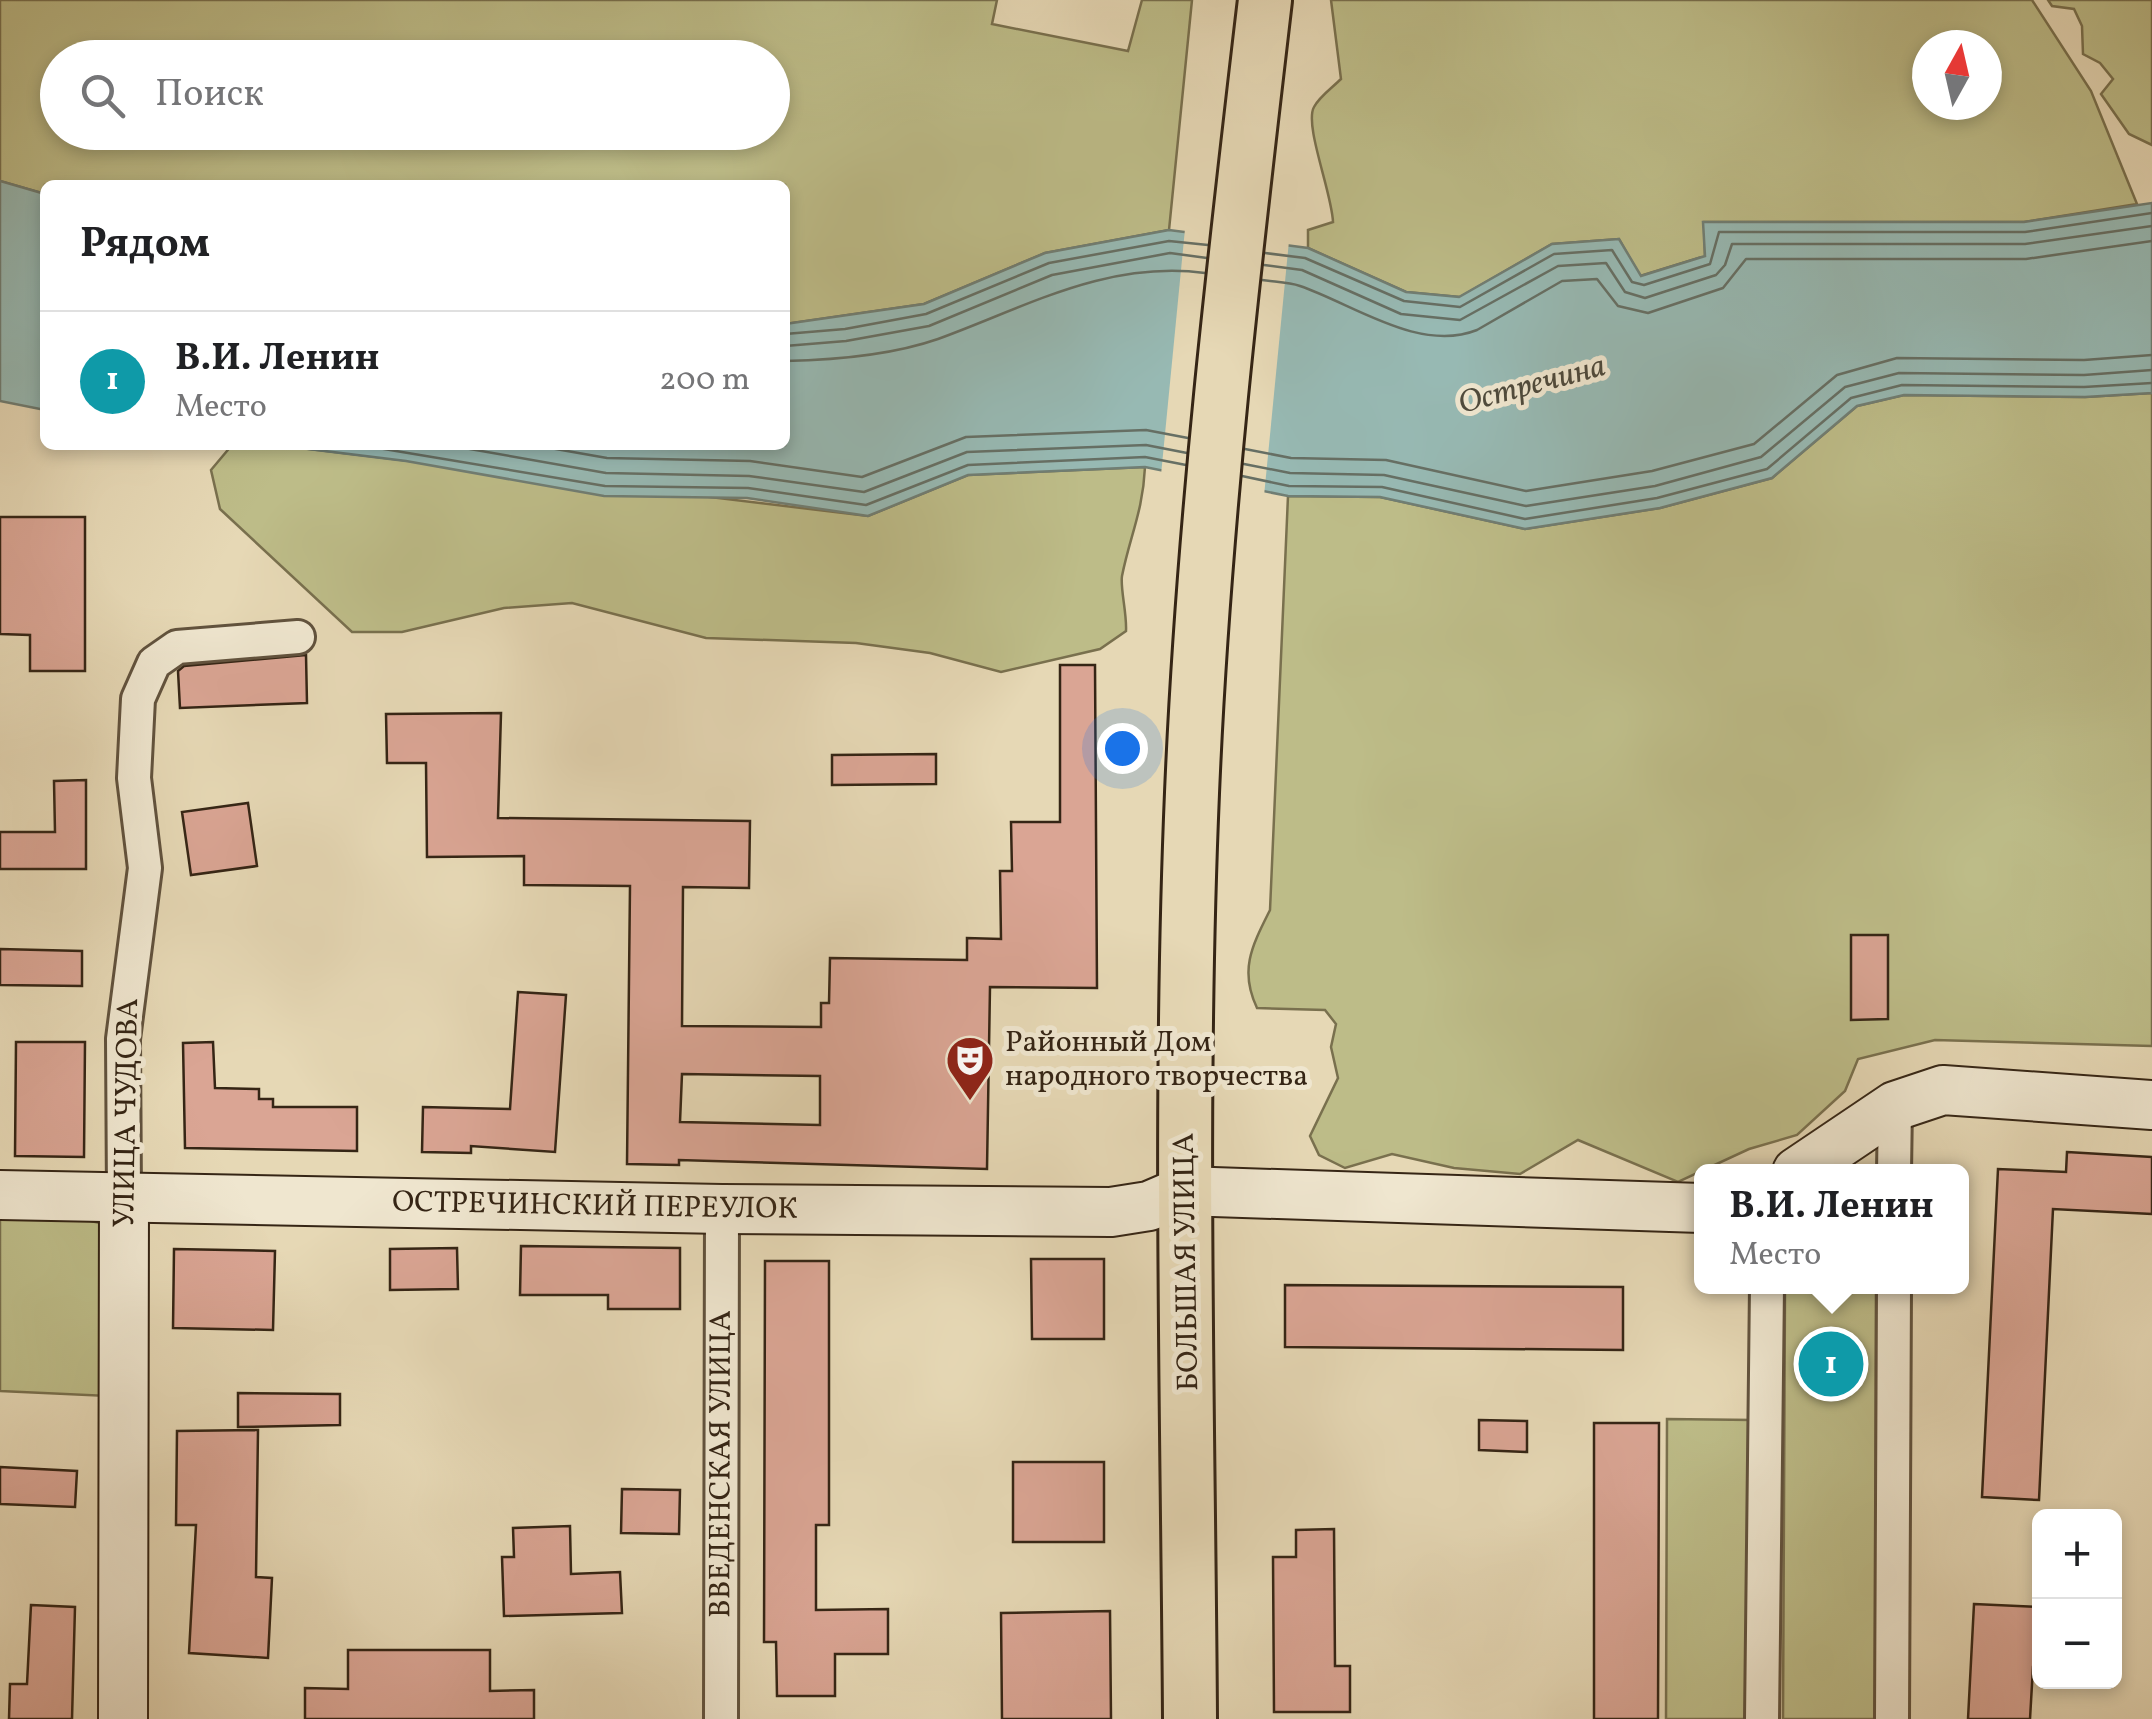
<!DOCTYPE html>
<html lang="ru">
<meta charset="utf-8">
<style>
:root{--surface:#fff;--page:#f2f2f2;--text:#202124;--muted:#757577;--line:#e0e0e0;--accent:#8f2418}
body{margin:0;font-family:Vollkorn,serif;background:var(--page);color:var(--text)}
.controls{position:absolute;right:30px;bottom:30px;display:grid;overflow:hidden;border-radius:15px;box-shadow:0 5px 15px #0003}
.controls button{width:90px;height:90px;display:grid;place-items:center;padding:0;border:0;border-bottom:2px solid var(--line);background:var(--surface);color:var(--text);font:50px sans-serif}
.compass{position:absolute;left:1912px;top:30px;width:90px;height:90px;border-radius:50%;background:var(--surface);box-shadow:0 5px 15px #0003;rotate:8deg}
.you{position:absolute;left:1122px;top:748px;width:35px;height:35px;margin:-25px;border:8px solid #fff;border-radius:50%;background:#1a73e8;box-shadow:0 0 0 15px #1a73e833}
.badge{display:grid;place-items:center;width:65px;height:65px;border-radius:50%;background:var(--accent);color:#fff;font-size:32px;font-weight:700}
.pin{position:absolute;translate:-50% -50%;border:5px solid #fff;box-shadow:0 2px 10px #0006}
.popup{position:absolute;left:1694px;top:1164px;width:275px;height:130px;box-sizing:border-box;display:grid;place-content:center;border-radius:15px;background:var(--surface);filter:drop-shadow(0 2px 8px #0005);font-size:32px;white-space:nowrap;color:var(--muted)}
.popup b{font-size:38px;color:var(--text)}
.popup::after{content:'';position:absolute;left:50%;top:100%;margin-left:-20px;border:20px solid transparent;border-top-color:var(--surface)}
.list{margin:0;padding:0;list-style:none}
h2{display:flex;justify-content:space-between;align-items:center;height:130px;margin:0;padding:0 40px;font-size:42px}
h2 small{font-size:32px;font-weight:400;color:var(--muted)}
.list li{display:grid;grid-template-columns:65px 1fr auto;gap:30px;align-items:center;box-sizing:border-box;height:140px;padding:0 40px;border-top:2px solid var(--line)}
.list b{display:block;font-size:38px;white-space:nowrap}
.list p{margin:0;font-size:32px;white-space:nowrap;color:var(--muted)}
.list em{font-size:32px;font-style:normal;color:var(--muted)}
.icon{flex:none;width:55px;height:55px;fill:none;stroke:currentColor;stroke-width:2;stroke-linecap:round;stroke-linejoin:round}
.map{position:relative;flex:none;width:2152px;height:1719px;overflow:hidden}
.search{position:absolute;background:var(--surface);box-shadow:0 5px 15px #0003;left:40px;top:40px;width:750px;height:110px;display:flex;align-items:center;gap:25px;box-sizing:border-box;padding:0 35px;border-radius:55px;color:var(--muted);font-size:38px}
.panel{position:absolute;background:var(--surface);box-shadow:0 5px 15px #0003;left:40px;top:180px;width:750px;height:270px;border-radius:15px}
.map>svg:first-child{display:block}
</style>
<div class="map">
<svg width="2152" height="1719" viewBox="0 0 2152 1719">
<rect width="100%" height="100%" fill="#e6d8b5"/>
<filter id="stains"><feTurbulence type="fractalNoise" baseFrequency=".002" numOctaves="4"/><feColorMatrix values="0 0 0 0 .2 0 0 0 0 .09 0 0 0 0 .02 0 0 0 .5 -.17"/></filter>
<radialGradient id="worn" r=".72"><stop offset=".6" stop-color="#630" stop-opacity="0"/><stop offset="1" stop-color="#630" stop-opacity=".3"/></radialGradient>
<g fill="#bdbc88" stroke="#79704e" stroke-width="2.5" fill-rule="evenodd">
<path d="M0 0H997L992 24 1128 51 1142 0H1192L1169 230 1045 253 924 304 785 324V185H45V194L0 181ZM58 58H772V132H58Z"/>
<path d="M1331 0H2032L2091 91 2137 204 2024 222H1704L1705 256 1640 276 1619 239 1552 244 1460 297 1406 292 1308 248V230L1333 222C1332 193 1304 125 1314 107 1319 97 1333 87 1341 79ZM1927 45H1987V105H1927Z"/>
<polygon points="2048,0 2152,0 2152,145 2129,134 2101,94 2113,79 2100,63 2083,54 2082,26 2074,9 2052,6"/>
<path d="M2152 393V1046L1935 1040 1858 1059 1845 1091 1797 1135 1749 1149 1678 1182 1578 1140 1520 1174 1454 1168 1392 1154 1345 1168 1319 1155 1310 1136 1338 1078 1331 1047 1336 1024 1325 1010 1257 1008C1239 970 1252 946 1270 910L1288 496 1380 497 1525 529 1660 508 1772 478 1857 406 1904 395 2085 397Z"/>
<path d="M232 445H276L868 516 968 475 1145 467C1143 511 1130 536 1122 576 1120 588 1127 613 1126 631L1100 649 1001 672 930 653 856 643 706 638 572 603 504 608 402 632H352L220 509 211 470Z"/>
<polygon points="0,1217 72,1217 100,1223 108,1396 0,1391"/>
<polygon points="1785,1287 1876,1287 1875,1719 1783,1719"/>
<polygon points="1667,1419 1753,1420 1749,1719 1666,1719"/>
</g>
<g fill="#97b9b3" stroke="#707e74" stroke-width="2.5">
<polygon points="0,181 45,194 45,410 0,401"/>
<polygon points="2152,203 2152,393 2085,397 1904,395 1857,406 1772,478 1660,508 1525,529 1380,497 1288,496 1145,467 968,475 868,516 747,498 604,496 406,461 276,445 785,445 785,324 924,304 1045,253 1169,230 1308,248 1406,292 1459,297 1552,244 1619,239 1641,276 1705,256 1703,222 2024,222"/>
</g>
<polygon fill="#e6d8b5" points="1185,229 1289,241 1264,496 1161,475"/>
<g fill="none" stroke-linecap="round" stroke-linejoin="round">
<g stroke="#666f64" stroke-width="2.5">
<polyline points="1265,253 1305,258 1404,301 1460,307 1554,254 1612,250 1632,282 1644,285 1710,264 1719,232 2025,232 2152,213"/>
<polyline points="1264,265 1302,270 1401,314 1460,320 1558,266 1606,263 1625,292 1645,298 1716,275 1725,265 1732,244 2025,244 2152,226"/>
<path d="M1262 280C1274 282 1288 282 1300 286 1353 304 1419 353 1477 330L1562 281 1597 279 1618 306 1648 313 1723 288 1746 259H2026L2152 241"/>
<polyline points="785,334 845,329 926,314 1049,263 1169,241 1208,245"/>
<polyline points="785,346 846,341 929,326 1052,275 1170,253 1207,258"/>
<path d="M785 361C834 360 892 355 938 339 1026 307 1107 260 1205 273"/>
<polyline points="360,445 605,486 748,488 866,505 968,465 1145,457 1186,465"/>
<polyline points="447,445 606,473 749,476 864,492 967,452 1146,445 1187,453"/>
<polyline points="533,445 607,458 750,461 862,477 966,437 1146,430 1188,438"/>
<polyline points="1245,449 1291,458 1386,460 1526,491 1652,471 1754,444 1837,375 1897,358 2084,360 2152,355"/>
<polyline points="1244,464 1290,473 1384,475 1526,506 1655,486 1761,457 1845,387 1899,373 2084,375 2152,370"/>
<polyline points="1242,476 1289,486 1382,487 1525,519 1657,498 1767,469 1851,398 1902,385 2084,387 2152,383"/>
</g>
</g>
<g fill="#daa594" stroke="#352515" stroke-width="2.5" fill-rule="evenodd">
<polygon points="0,517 85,517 85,671 30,671 30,635 0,634"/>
<polygon points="306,655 307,703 180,708 178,671 184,666"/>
<path d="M1060 665H1095L1097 988 990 987 987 1169 679 1160V1165L627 1164 630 886 524 885V856L427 857 426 763H387L386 714 501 713 498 818 750 821 749 888 683 887 682 1026 821 1027V1003H829L830 958 967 960V938L1001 939 1000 871H1012L1011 822H1060ZM682 1074 820 1076V1125L680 1122Z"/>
<polygon points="936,754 936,784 832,785 832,755"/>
<polygon points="86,780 86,869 0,869 0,832 55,832 54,781"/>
<polygon points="248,803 257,866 191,875 182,812"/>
<polygon points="1851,935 1888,935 1888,1019 1851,1020"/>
<polygon points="0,949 82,951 82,986 0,985"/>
<polygon points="518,992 566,995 555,1152 471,1146 471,1153 422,1152 423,1107 510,1109"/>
<polygon points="16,1042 85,1042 84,1157 15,1156"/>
<polygon points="213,1042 215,1088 259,1089 259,1099 273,1099 273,1107 357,1107 357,1151 185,1148 183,1043"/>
<polygon points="2067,1152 2152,1157 2152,1214 2053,1209 2039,1500 1982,1497 1998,1169 2066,1172"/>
<polygon points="521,1246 680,1248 680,1309 608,1309 608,1295 520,1295"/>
<polygon points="457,1248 458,1289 390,1290 390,1249"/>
<polygon points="174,1249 275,1251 273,1330 173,1328"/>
<polygon points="1031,1259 1104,1259 1104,1339 1032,1339"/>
<polygon points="765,1261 829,1261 829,1525 816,1525 816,1610 888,1609 888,1654 835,1654 835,1696 777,1696 776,1642 764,1642"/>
<polygon points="1285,1285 1623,1287 1623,1350 1285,1347"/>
<polygon points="238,1393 340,1394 340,1425 238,1427"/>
<polygon points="1479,1420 1527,1421 1527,1452 1479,1450"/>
<polygon points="1594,1423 1659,1423 1658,1719 1594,1719"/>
<polygon points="258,1430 256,1577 272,1578 268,1658 189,1653 196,1525 176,1525 177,1431"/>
<rect x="1013" y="1462" width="91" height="80"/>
<polygon points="0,1467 77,1471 75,1507 0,1504"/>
<polygon points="622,1489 680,1490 679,1534 621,1533"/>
<polygon points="570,1526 571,1574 620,1572 622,1613 504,1616 502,1557 514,1557 513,1528"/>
<polygon points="1334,1529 1335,1666 1350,1666 1350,1712 1274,1712 1273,1557 1296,1557 1296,1530"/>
<polygon points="1974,1604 2040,1607 2040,1667 2033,1667 2030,1719 1968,1719"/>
<polygon points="31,1605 75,1607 72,1719 9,1719 10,1684 27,1684"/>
<polygon points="1110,1611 1111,1719 1002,1719 1001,1613"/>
<polygon points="348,1650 490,1650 490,1691 534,1690 534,1719 305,1719 305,1688 348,1689"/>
</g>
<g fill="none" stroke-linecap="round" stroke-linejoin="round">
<g stroke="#61523d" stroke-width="38">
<g id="street">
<polyline points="1894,1172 1895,1106"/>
<polyline points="124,1197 123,1039 145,868 134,778 138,699 154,663 177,647 298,637"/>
<path id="s1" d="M721 1719 722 1209"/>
<polyline points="1762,1719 1767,1286"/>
<polyline points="1892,1719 1894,1286"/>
</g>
</g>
<g stroke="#352515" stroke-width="52">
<g id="secondary">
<polyline points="1797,1172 1895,1106 1943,1090 2152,1105"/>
<path id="s2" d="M0 1195 722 1209 1111 1212 1149 1206 1184 1191 1701 1208"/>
<polyline points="123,1719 124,1197"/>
</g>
</g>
<g stroke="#352515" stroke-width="58">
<path id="primary" d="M1190 1719C1188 1410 1179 1101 1192 793 1203 528 1234 263 1265 0"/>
</g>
<use href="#street" stroke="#efe6cf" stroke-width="32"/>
<use href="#secondary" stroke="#efe6cf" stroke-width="48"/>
<use href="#primary" stroke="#e6d8b5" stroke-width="52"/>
</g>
<defs>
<g id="theatre-pin" transform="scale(2.5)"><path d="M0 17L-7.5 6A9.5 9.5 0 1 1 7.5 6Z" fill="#8f2418" stroke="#efe6cf"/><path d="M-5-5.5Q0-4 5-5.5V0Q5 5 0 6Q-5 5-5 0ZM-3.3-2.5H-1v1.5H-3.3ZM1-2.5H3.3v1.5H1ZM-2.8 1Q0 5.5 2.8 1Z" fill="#fff"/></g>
</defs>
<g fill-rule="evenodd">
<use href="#theatre-pin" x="970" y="1060"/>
</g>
<g text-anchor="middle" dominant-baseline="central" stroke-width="10" stroke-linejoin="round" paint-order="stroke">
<g font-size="30" fill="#352515" stroke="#efe6cf" text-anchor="start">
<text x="1005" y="1043">Районный Дом<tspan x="1005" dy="34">народного творчества</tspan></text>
</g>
<g font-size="30" fill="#352515" stroke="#efe6cf">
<text transform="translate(127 1113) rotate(-89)">УЛИЦА ЧУДОВА</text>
<text stroke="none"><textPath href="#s2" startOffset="595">ОСТРЕЧИНСКИЙ ПЕРЕУЛОК</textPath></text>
<text transform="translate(1187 1262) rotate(-91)">БОЛЬШАЯ УЛИЦА</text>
<text stroke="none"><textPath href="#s1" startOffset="255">ВВЕДЕНСКАЯ УЛИЦА</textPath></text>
</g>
<g font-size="32" font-style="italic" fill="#4e4a3c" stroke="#efe6cf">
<text transform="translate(1532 386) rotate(-15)">Остречина</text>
</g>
</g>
<rect width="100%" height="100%" filter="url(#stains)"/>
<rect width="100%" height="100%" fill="url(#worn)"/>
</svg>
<div class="controls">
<button>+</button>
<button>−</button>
</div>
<svg class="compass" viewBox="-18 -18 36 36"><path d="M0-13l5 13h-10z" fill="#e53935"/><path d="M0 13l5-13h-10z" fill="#757577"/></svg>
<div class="you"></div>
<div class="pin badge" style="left:1831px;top:1364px;background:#0f9aa8">1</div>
<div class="popup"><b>В.И. Ленин</b>Место</div>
<div class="search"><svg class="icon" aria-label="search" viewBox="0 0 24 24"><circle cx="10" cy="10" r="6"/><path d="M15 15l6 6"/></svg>Поиск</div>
<section class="panel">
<h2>Рядом<small></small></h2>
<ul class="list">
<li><span class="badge" style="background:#0f9aa8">1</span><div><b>В.И. Ленин</b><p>Место</p></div><em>200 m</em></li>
</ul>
</section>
</div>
